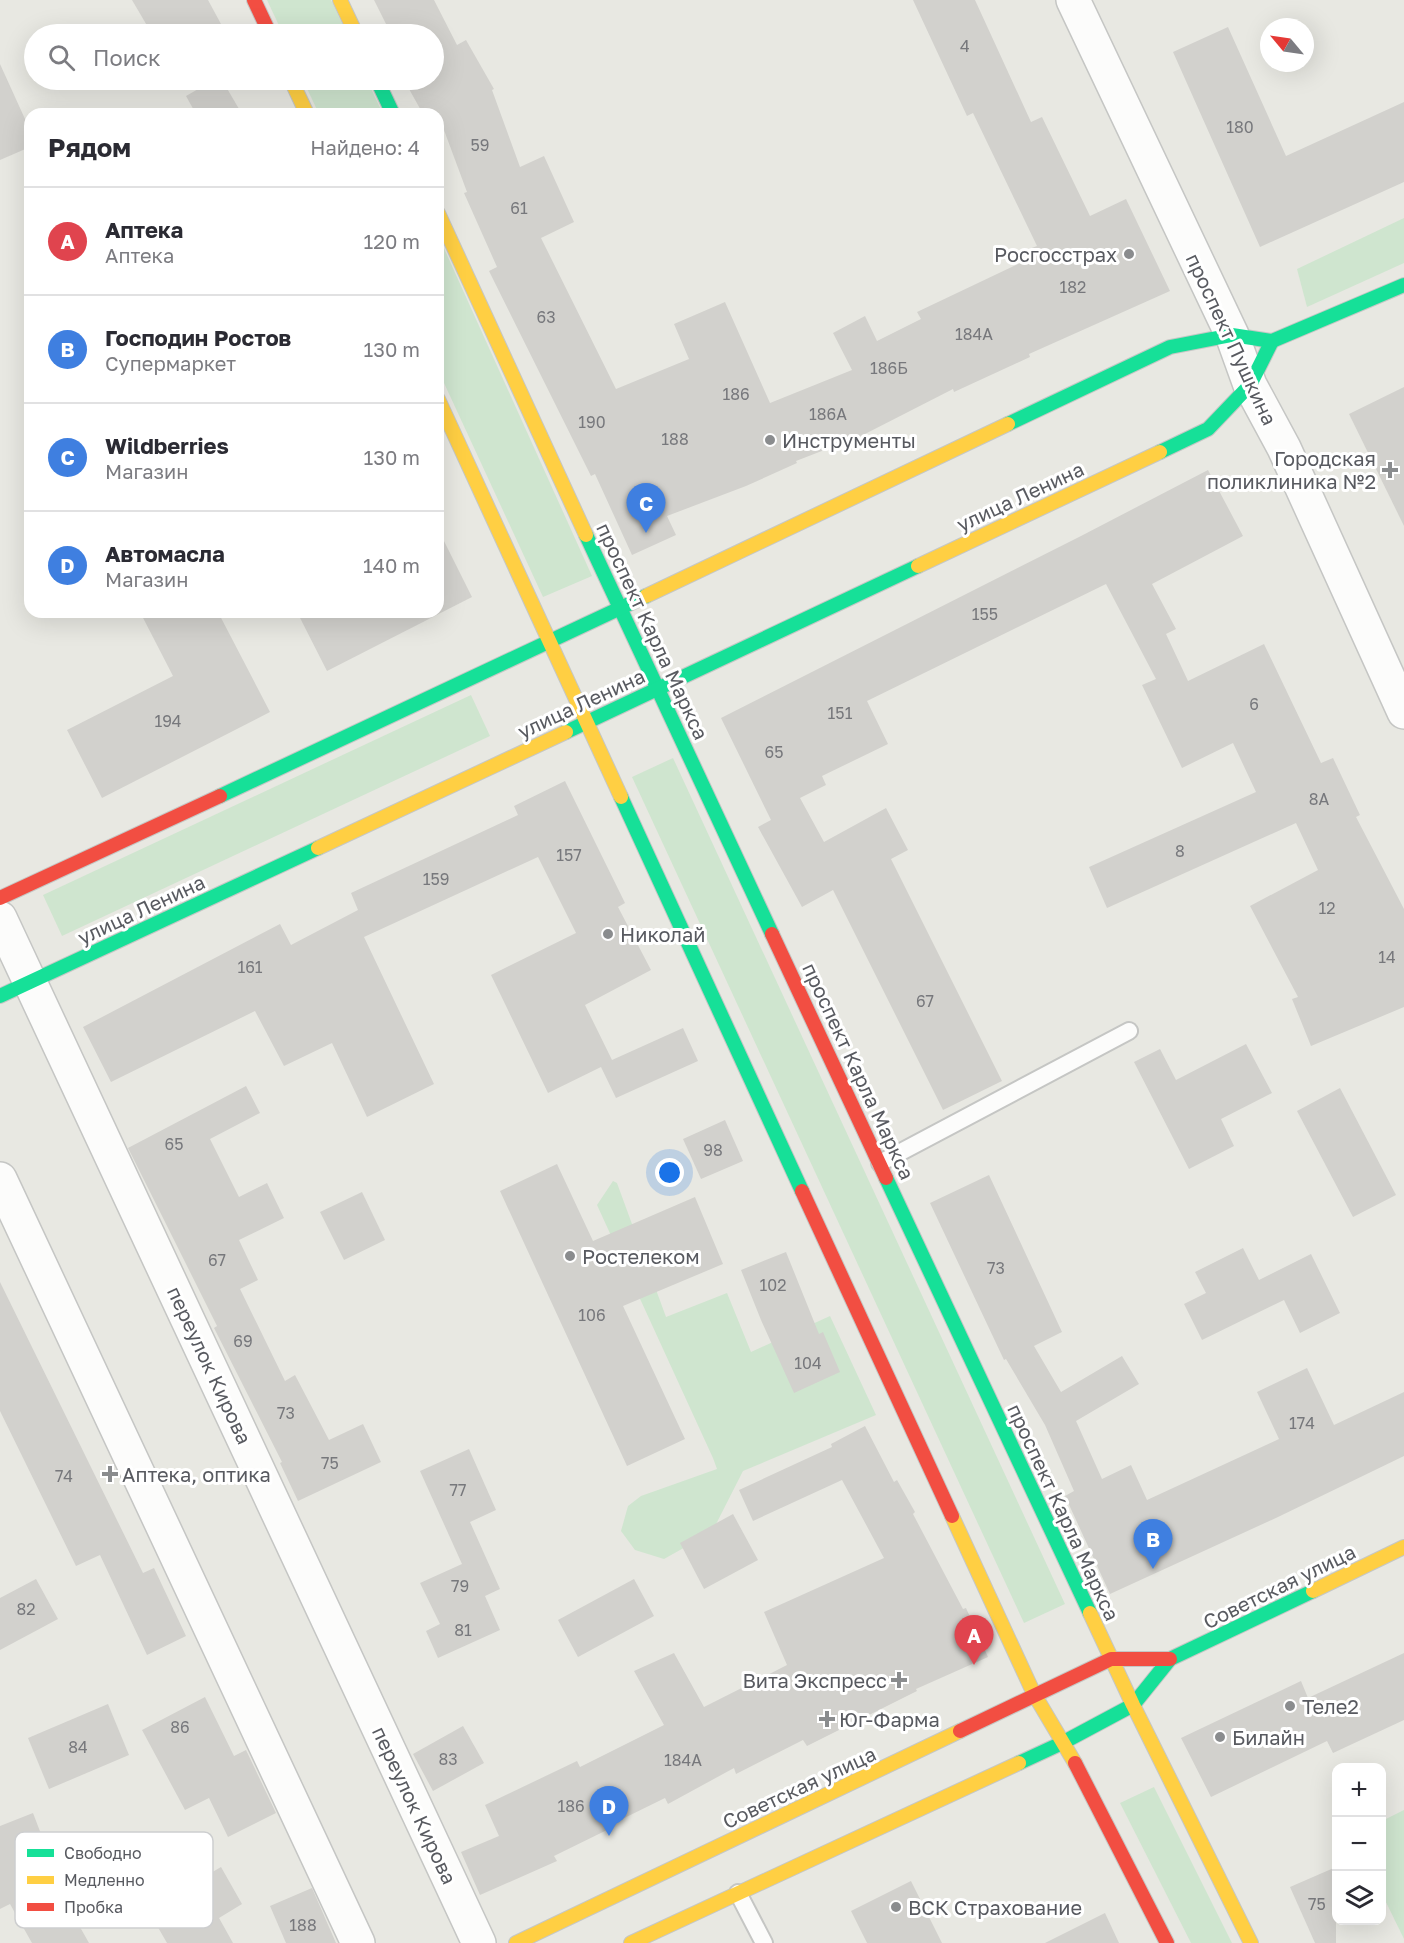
<!DOCTYPE html>
<html lang="ru">
<meta charset="utf-8">
<style>
:root{--surface:#fff;--page:#f2f2f3;--text:#2b2b33;--muted:#7c7c81;--line:#e1e1e2;--accent:#1a73e8}
body{margin:0;font-family:"Golos Text",sans-serif;background:var(--page);color:var(--text)}
.controls{position:absolute;right:18px;bottom:18px;display:grid;overflow:hidden;border-radius:12px;box-shadow:0 6px 24px #0002}
.controls button{width:54px;height:54px;display:grid;place-items:center;padding:0;border:0;border-bottom:2px solid var(--line);background:var(--surface);color:var(--text);font:30px sans-serif}
.compass{position:absolute;left:1260px;top:18px;width:54px;height:54px;border-radius:50%;background:var(--surface);box-shadow:0 6px 24px #0002;rotate:299deg}
.you{position:absolute;left:670px;top:1173px;width:21px;height:21px;margin:-15px;border:4px solid #fff;border-radius:50%;background:#1a73e8;box-shadow:0 0 0 9px #1a73e833}
.badge{display:grid;place-items:center;width:39px;height:39px;border-radius:50%;background:var(--accent);color:#fff;font-size:20px;font-weight:700}
.pin{position:absolute;translate:-50% -50px;filter:drop-shadow(0 2px 3px #0008)}
.pin::after{content:'';position:absolute;top:32px;width:21px;height:18px;background:inherit;clip-path:polygon(0 0,100% 0,50% 100%)}
.list{margin:0;padding:0;list-style:none}
h2{display:flex;justify-content:space-between;align-items:center;height:78px;margin:0;padding:0 24px;font-size:26px}
h2 small{font-size:20px;font-weight:400;color:var(--muted)}
.list li{display:grid;grid-template-columns:39px 1fr auto;gap:18px;align-items:center;box-sizing:border-box;height:108px;padding:0 24px;border-top:2px solid var(--line)}
.list b{display:block;font-size:22px;white-space:nowrap}
.list p{margin:0;font-size:20px;white-space:nowrap;color:var(--muted)}
.list em{font-size:20px;font-style:normal;color:var(--muted)}
.icon{flex:none;width:33px;height:33px;fill:none;stroke:currentColor;stroke-width:2;stroke-linecap:round;stroke-linejoin:round}
.map{position:relative;flex:none;width:1404px;height:1943px;overflow:hidden}
.search{position:absolute;background:var(--surface);box-shadow:0 6px 24px #0002;left:24px;top:24px;width:420px;height:66px;display:flex;align-items:center;gap:15px;box-sizing:border-box;padding:0 21px;border-radius:33px;color:var(--muted);font-size:22px}
.panel{position:absolute;background:var(--surface);box-shadow:0 6px 24px #0002;left:24px;top:108px;width:420px;height:510px;border-radius:18px}
.map>svg:first-child{display:block}
</style>
<div class="map">
<svg width="1404" height="1943" viewBox="0 0 1404 1943">
<rect width="100%" height="100%" fill="#e8e8e2"/>
<g fill="#cfe5cf">
<polygon points="267,0 331,0 347,34 283,34"/>
<polygon points="303,80 367,80 383,114 319,114"/>
<polygon points="1404,218 1404,263 1307,307 1297,269"/>
<polygon points="438,235 592,576 543,597 438,370"/>
<polygon points="471,695 490,736 62,936 43,895"/>
<polygon points="673,758 1065,1604 1024,1623 632,777"/>
<polygon points="613,1181 617,1183 666,1317 727,1293 751,1352 830,1316 876,1415 743,1471 712,1532 664,1559 635,1550 621,1531 628,1506 641,1496 717,1469 713,1458 597,1205"/>
<polygon points="1154,1787 1232,1943 1191,1943 1120,1803"/>
<polygon points="1404,1810 1404,1939 1382,1894 1382,1821"/>
</g>
<g fill="#d2d1cd">
<polygon points="132,0 208,0 221,24 204,34 152,34"/>
<polygon points="374,0 434,0 457,45 466,40 494,89 492,90 520,167 544,156 574,222 541,238 616,389 689,359 674,324 725,302 770,403 852,370 833,333 865,316 877,341 921,319 917,312 1033,257 1029,249 1037,246 973,113 967,116 913,0 975,0 1031,122 1042,117 1090,216 1126,199 1170,291 1029,354 1030,357 954,392 953,389 863,435 796,461 797,463 746,486 667,516 676,535 632,555 595,474 591,476 489,271 497,267 464,193 467,192 438,114 423,114 404,80 434,80 434,34 391,34"/>
<polygon points="1228,27 1286,156 1404,102 1404,182 1260,247 1173,52"/>
<polygon points="0,64 30,130 30,147 0,160"/>
<polygon points="214,80 222,80 242,114 196,114 186,96"/>
<polygon points="1404,387 1404,526 1349,414"/>
<polygon points="1208,470 1243,536 1152,584 1176,629 1166,634 1188,681 1264,644 1321,763 1333,758 1360,815 1356,817 1404,909 1404,1007 1311,1046 1292,999 1298,997 1250,906 1318,870 1296,823 1107,908 1089,867 1256,792 1233,743 1182,768 1142,685 1156,679 1106,584 867,701 888,744 822,776 826,785 800,798 824,842 886,808 908,850 891,859 1002,1081 943,1110 833,890 802,907 758,827 771,820 721,718 1081,536"/>
<polygon points="438,529 472,597 327,671 297,612 438,612"/>
<polygon points="140,612 218,612 270,712 102,798 67,730 173,676"/>
<polygon points="565,781 625,903 618,907 651,970 585,1005 612,1060 683,1028 698,1061 616,1098 601,1067 548,1093 491,975 576,933 538,857 364,937 434,1084 367,1117 332,1043 284,1066 255,1011 111,1082 83,1027 280,924 291,945 358,910 351,893 518,815 514,806"/>
<polygon points="1246,1044 1272,1093 1221,1119 1234,1146 1189,1169 1134,1062 1160,1049 1176,1080"/>
<polygon points="246,1086 260,1113 210,1139 239,1197 267,1183 284,1218 239,1240 258,1280 240,1289 285,1381 295,1375 329,1440 363,1424 381,1462 298,1501 280,1463 282,1462 214,1328 217,1326 128,1148"/>
<polygon points="1340,1088 1396,1195 1353,1217 1297,1111"/>
<polygon points="725,1120 743,1161 701,1179 683,1139"/>
<polygon points="557,1164 593,1241 695,1197 723,1264 623,1306 685,1439 627,1466 500,1191"/>
<polygon points="989,1175 1062,1332 1034,1346 1061,1392 1122,1356 1139,1384 1076,1421 1102,1479 1131,1465 1147,1500 1279,1439 1257,1392 1307,1368 1334,1425 1404,1392 1404,1456 1278,1517 1110,1594 1065,1496 1074,1491 1045,1425 1006,1359 1004,1360 930,1203"/>
<polygon points="362,1192 385,1240 344,1260 320,1212"/>
<polygon points="1243,1248 1259,1280 1311,1254 1340,1313 1300,1333 1284,1300 1202,1340 1184,1304 1206,1293 1195,1272"/>
<polygon points="786,1252 819,1334 823,1332 840,1372 794,1393 761,1320 741,1270"/>
<polygon points="0,1282 143,1573 154,1568 186,1636 147,1655 100,1555 76,1566 0,1411"/>
<polygon points="865,1426 894,1482 897,1480 915,1512 913,1514 963,1609 966,1608 988,1657 916,1689 917,1691 807,1746 803,1740 736,1774 734,1768 668,1804 665,1798 608,1826 609,1829 554,1856 557,1861 480,1895 461,1852 499,1836 485,1805 577,1761 580,1767 664,1725 634,1671 674,1653 704,1707 787,1665 764,1612 884,1558 842,1480 753,1521 739,1490 832,1447 831,1444"/>
<polygon points="469,1449 496,1510 470,1522 500,1589 485,1596 500,1630 438,1658 426,1631 440,1624 420,1583 462,1564 420,1471"/>
<polygon points="733,1514 758,1560 704,1589 680,1543"/>
<polygon points="36,1579 58,1619 0,1650 0,1598"/>
<polygon points="634,1579 654,1616 578,1657 558,1620"/>
<polygon points="1404,1653 1404,1720 1333,1753 1327,1741 1211,1797 1181,1738 1301,1681 1308,1698"/>
<polygon points="205,1697 234,1756 246,1750 276,1813 228,1837 209,1798 185,1810 142,1730"/>
<polygon points="108,1704 129,1755 49,1789 28,1738"/>
<polygon points="463,1726 484,1763 433,1791 413,1754"/>
<polygon points="33,1813 49,1855 41,1858 89,1943 32,1943 10,1904 0,1909 0,1826"/>
<polygon points="221,1867 242,1904 219,1918 233,1943 167,1943 148,1910"/>
<polygon points="1336,1867 1336,1943 1315,1943 1290,1887"/>
<polygon points="911,1881 942,1943 867,1943 851,1911"/>
<polygon points="312,1888 336,1943 286,1943 270,1906"/>
<polygon points="1105,1913 1119,1943 1045,1943"/>
</g>
<g fill="none" stroke-linecap="round" stroke-linejoin="round">
<g stroke="#c5c6c4" stroke-width="20">
<g id="lane">
<polyline points="880,1163 1129,1031"/>
<polyline points="738,1893 764,1943"/>
</g>
</g>
<g stroke="#c5c6c4" stroke-width="36">
<g id="street">
<polyline points="1073,0 1232,335 1250,385 1284,448 1404,712"/>
<polyline points="0,918 479,1943"/>
<polyline points="0,1179 358,1943"/>
</g>
</g>
<g stroke="#c5c7c5" stroke-width="16">
<g id="fast">
<polyline points="377,80 393,114"/>
<polyline points="1008,424 1170,347 1232,335 1272,341 1404,285"/>
<polyline points="1160,452 1208,429 1250,385 1272,341"/>
<polyline points="586,535 772,934"/>
<polyline points="566,732 918,566"/>
<polyline points="220,796 646,596"/>
<polyline points="621,797 802,1191"/>
<polyline points="0,996 318,848"/>
<polyline points="886,1178 1090,1613"/>
<polyline points="1019,1763 1062,1743 1133,1705 1170,1659 1313,1591"/>
</g>
</g>
<g stroke="#c5c7c5" stroke-width="16">
<g id="slow">
<polyline points="340,0 356,34"/>
<polyline points="291,80 307,114"/>
<polyline points="438,213 586,535"/>
<polyline points="438,399 621,797"/>
<polyline points="918,566 1160,452"/>
<polyline points="646,596 1008,424"/>
<polyline points="318,848 566,732"/>
<polyline points="952,1516 1034,1694 1075,1763"/>
<polyline points="1313,1591 1404,1547"/>
<polyline points="1090,1613 1133,1705 1251,1943"/>
<polyline points="516,1943 960,1731"/>
<polyline points="631,1943 1019,1763"/>
</g>
</g>
<g stroke="#c5c7c5" stroke-width="16">
<g id="jam">
<polyline points="254,0 270,34"/>
<polyline points="0,898 220,796"/>
<polyline points="772,934 886,1178"/>
<polyline points="802,1191 952,1516"/>
<polyline points="960,1731 1111,1659 1170,1659"/>
<polyline points="1075,1763 1167,1943"/>
</g>
</g>
<use href="#lane" stroke="#fcfcfb" stroke-width="16"/>
<use href="#street" stroke="#fcfcfb" stroke-width="33"/>
<use href="#fast" stroke="#16e098" stroke-width="14"/>
<use href="#slow" stroke="#ffcf43" stroke-width="14"/>
<use href="#jam" stroke="#f24e42" stroke-width="14"/>
</g>
<g fill="#8a8c8e" stroke="#fff" stroke-width="2">
<circle cx="1129" cy="254" r="6"/>
<circle cx="770" cy="440" r="6"/>
<path d="M1387 461h6v6h6v6h-6v6h-6v-6h-6v-6h6z"/>
<circle cx="608" cy="934" r="6"/>
<circle cx="570" cy="1256" r="6"/>
<path d="M107 1465h6v6h6v6h-6v6h-6v-6h-6v-6h6z"/>
<path d="M896 1671h6v6h6v6h-6v6h-6v-6h-6v-6h6z"/>
<circle cx="1290" cy="1706" r="6"/>
<path d="M824 1710h6v6h6v6h-6v6h-6v-6h-6v-6h6z"/>
<circle cx="1220" cy="1737" r="6"/>
<circle cx="896" cy="1907" r="6"/>
</g>
<g text-anchor="middle" dominant-baseline="central" stroke-width="6" stroke-linejoin="round" paint-order="stroke">
<g font-size="16" fill="#77787c">
<text x="965" y="46">4</text>
<text x="1240" y="127">180</text>
<text x="480" y="145">59</text>
<text x="519" y="208">61</text>
<text x="1073" y="287">182</text>
<text x="546" y="317">63</text>
<text x="974" y="334">184А</text>
<text x="889" y="368">186Б</text>
<text x="736" y="394">186</text>
<text x="828" y="414">186А</text>
<text x="592" y="422">190</text>
<text x="675" y="439">188</text>
<text x="985" y="614">155</text>
<text x="1254" y="704">6</text>
<text x="840" y="713">151</text>
<text x="168" y="721">194</text>
<text x="774" y="752">65</text>
<text x="1319" y="799">8А</text>
<text x="1180" y="851">8</text>
<text x="569" y="855">157</text>
<text x="436" y="879">159</text>
<text x="1327" y="908">12</text>
<text x="1387" y="957">14</text>
<text x="250" y="967">161</text>
<text x="925" y="1001">67</text>
<text x="174" y="1144">65</text>
<text x="713" y="1150">98</text>
<text x="217" y="1260">67</text>
<text x="996" y="1268">73</text>
<text x="773" y="1285">102</text>
<text x="592" y="1315">106</text>
<text x="243" y="1341">69</text>
<text x="808" y="1363">104</text>
<text x="286" y="1413">73</text>
<text x="1302" y="1423">174</text>
<text x="330" y="1463">75</text>
<text x="64" y="1476">74</text>
<text x="458" y="1490">77</text>
<text x="460" y="1586">79</text>
<text x="26" y="1609">82</text>
<text x="463" y="1630">81</text>
<text x="180" y="1727">86</text>
<text x="78" y="1747">84</text>
<text x="448" y="1759">83</text>
<text x="683" y="1760">184А</text>
<text x="571" y="1806">186</text>
<text x="1317" y="1904">75</text>
<text x="303" y="1925">188</text>
</g>
<g font-size="20" fill="#585a60" stroke="#fff" text-anchor="start">
<text x="1117" y="254" text-anchor="end">Росгосстрах</text>
<text x="782" y="440">Инструменты</text>
<text x="1376" y="458" text-anchor="end">Городская<tspan x="1376" dy="23">поликлиника №2</tspan></text>
<text x="620" y="934">Николай</text>
<text x="582" y="1256">Ростелеком</text>
<text x="122" y="1474">Аптека, оптика</text>
<text x="887" y="1680" text-anchor="end">Вита Экспресс</text>
<text x="1302" y="1706">Теле2</text>
<text x="839" y="1719">Юг-Фарма</text>
<text x="1232" y="1737">Билайн</text>
<text x="908" y="1907">ВСК Страхование</text>
</g>
<g font-size="20" fill="#585a60" stroke="#fff">
<text transform="translate(1232 339) rotate(65)">проспект Пушкина</text>
<text transform="translate(1020 496) rotate(-25)">улица Ленина</text>
<text transform="translate(653 631) rotate(65)">проспект Карла Маркса</text>
<text transform="translate(581 703) rotate(-25)">улица Ленина</text>
<text transform="translate(141 909) rotate(-25)">улица Ленина</text>
<text transform="translate(859 1071) rotate(65)">проспект Карла Маркса</text>
<text transform="translate(210 1365) rotate(65)">переулок Кирова</text>
<text transform="translate(1064 1512) rotate(65)">проспект Карла Маркса</text>
<text transform="translate(1279 1586) rotate(-26)">Советская улица</text>
<text transform="translate(799 1787) rotate(-25)">Советская улица</text>
<text transform="translate(415 1805) rotate(65)">переулок Кирова</text>
</g>
</g>
<rect x="15" y="1832" width="198" height="96" rx="9" fill="#fff" stroke="#cdcecf" stroke-width="1.5"/>
<rect x="27" y="1849" width="27" height="8" fill="#16e098"/>
<rect x="27" y="1876" width="27" height="8" fill="#ffcf43"/>
<rect x="27" y="1903" width="27" height="8" fill="#f24e42"/>
<g font-size="16" fill="#585a60">
<text x="64" y="1859">Свободно</text>
<text x="64" y="1886">Медленно</text>
<text x="64" y="1913">Пробка</text>
</g>
</svg>
<div class="controls">
<button>+</button>
<button>−</button>
<button><svg class="icon" aria-label="layers" viewBox="0 0 24 24"><path d="M12 4l9 5-9 5-9-5zM3 14l9 5 9-5"/></svg></button>
</div>
<svg class="compass" viewBox="-18 -18 36 36"><path d="M0-13l5 13h-10z" fill="#e53935"/><path d="M0 13l5-13h-10z" fill="#7c7c81"/></svg>
<div class="you"></div>
<div class="pin badge" style="left:974px;top:1665px;background:#e0444e">A</div>
<div class="pin badge" style="left:1153px;top:1569px;background:#3f7fe0">B</div>
<div class="pin badge" style="left:646px;top:533px;background:#3f7fe0">C</div>
<div class="pin badge" style="left:609px;top:1836px;background:#3f7fe0">D</div>
<div class="search"><svg class="icon" aria-label="search" viewBox="0 0 24 24"><circle cx="10" cy="10" r="6"/><path d="M15 15l6 6"/></svg>Поиск</div>
<section class="panel">
<h2>Рядом<small>Найдено: 4</small></h2>
<ul class="list">
<li><span class="badge" style="background:#e0444e">A</span><div><b>Аптека</b><p>Аптека</p></div><em>120 m</em></li>
<li><span class="badge" style="background:#3f7fe0">B</span><div><b>Господин Ростов</b><p>Супермаркет</p></div><em>130 m</em></li>
<li><span class="badge" style="background:#3f7fe0">C</span><div><b>Wildberries</b><p>Магазин</p></div><em>130 m</em></li>
<li><span class="badge" style="background:#3f7fe0">D</span><div><b>Автомасла</b><p>Магазин</p></div><em>140 m</em></li>
</ul>
</section>
</div>
